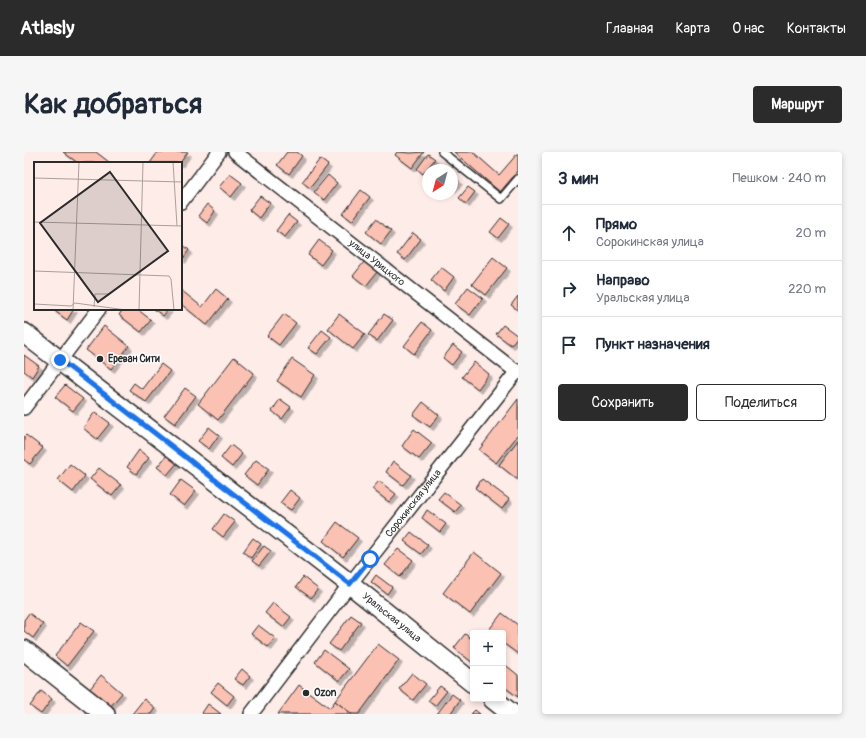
<!DOCTYPE html>
<html lang="ru">
<meta charset="utf-8">
<style>
:root{--surface:#fff;--page:#f6f6f7;--text:#1f2937;--muted:#747a83;--line:#e0e1e3;--accent:#2b2b2b}
body{margin:0;font-family:Pangolin,sans-serif;background:var(--page);color:var(--text)}
.controls{position:absolute;right:12px;bottom:12px;display:grid;overflow:hidden;border-radius:4px;box-shadow:0 2px 6px #0003}
.controls button{width:36px;height:36px;display:grid;place-items:center;padding:0;border:0;border-bottom:1px solid var(--line);background:var(--surface);color:var(--text);font:20px sans-serif}
.compass{position:absolute;left:398px;top:12px;width:36px;height:36px;border-radius:50%;background:var(--surface);box-shadow:0 2px 6px #0003;rotate:216deg}
.stop{position:absolute;width:12px;height:12px;margin:-9px;border:3px solid #1a73e8;border-radius:50%;background:#fff}
.stop.end{background:#1a73e8;border-color:#fff;box-shadow:0 1px 4px #0008}
.list{margin:0;padding:0;list-style:none}
h2{display:flex;justify-content:space-between;align-items:center;height:52px;margin:0;padding:0 16px;font-size:17px}
h2 small{font-size:13px;font-weight:400;color:var(--muted)}
.list li{display:grid;grid-template-columns:26px 1fr auto;gap:12px;align-items:center;box-sizing:border-box;height:56px;padding:0 16px;border-top:1px solid var(--line)}
.list b{display:block;font-size:15px;white-space:nowrap}
.list p{margin:0;font-size:13px;white-space:nowrap;color:var(--muted)}
.list em{font-size:13px;font-style:normal;color:var(--muted)}
.actions{display:flex;gap:8px;padding:12px 16px}
.actions a{flex:1;padding:9px 0;border:1px solid var(--accent);border-radius:4px;text-align:center;font-size:14px;color:var(--accent)}
.actions .main{background:var(--accent);color:#fff}
.icon{flex:none;width:22px;height:22px;fill:none;stroke:currentColor;stroke-width:2;stroke-linecap:round;stroke-linejoin:round}
.map{position:relative;flex:none;width:494px;height:562px;overflow:hidden;border-radius:4px}
header{display:flex;align-items:center;gap:24px;box-sizing:border-box;height:56px;padding:0 20px;background:var(--accent);color:#fff}
header strong{font-size:19px}
nav{display:flex;gap:22px;margin-inline-start:auto;font-size:14px}
.intro{display:flex;align-items:center;justify-content:space-between;box-sizing:border-box;height:96px;padding:0 24px}
h1{margin:0;font-size:28px}
.button{padding:10px 18px;border-radius:4px;background:var(--accent);color:#fff;font-size:14px;font-weight:700}
main{display:flex;gap:24px;padding:0 24px}
aside{flex:1;background:var(--surface);border-radius:4px;box-shadow:0 2px 6px #0003}
.map>svg:first-child{display:block}
</style>
<header>
<strong>Atlasly</strong>
<nav><a>Главная</a><a>Карта</a><a>О нас</a><a>Контакты</a></nav>
</header>
<div class="intro"><h1>Как добраться</h1><a class="button">Маршрут</a></div>
<main>
<div class="map">
<svg width="494" height="562" viewBox="0 0 494 562">
<defs>
<filter id="shadow"><feDropShadow dx="3.5" dy="3.5" stdDeviation="0" flood-color="#0004"/></filter>
</defs>
<rect width="100%" height="100%" fill="#feece8"/>
<filter id="ink" filterUnits="userSpaceOnUse"><feTurbulence type="fractalNoise" baseFrequency=".025" numOctaves="2"/><feDisplacementMap in="SourceGraphic" scale="8" xChannelSelector="R" yChannelSelector="G"/><feConvolveMatrix kernelMatrix="1 2 1 2 8 2 1 2 1" color-interpolation-filters="sRGB"/></filter>
<g filter="url(#ink)">
<g fill="#fbc1b3" stroke="#2b2b2b" filter="url(#shadow)">
<polygon points="39,0 72,0 85,10 84,11 54,11"/>
<polygon points="134,0 164,0 156,11 126,11"/>
<polygon points="263,0 273,0 278,4 265,22 253,13"/>
<polygon points="373,0 387,1 400,0 388,16 371,3"/>
<polygon points="430,0 449,0 475,23 494,1 494,19 476,40"/>
<polygon points="404,2 411,7 399,22 393,17"/>
<polygon points="296,7 304,13 286,36 278,30"/>
<polygon points="206,22 218,31 207,45 195,35"/>
<polygon points="304,23 313,31 300,48 290,40"/>
<polygon points="428,24 435,29 428,37"/>
<polygon points="444,35 451,40 442,52 435,46"/>
<polygon points="337,38 346,45 328,69 319,62"/>
<polygon points="236,44 246,51 235,66 225,58"/>
<polygon points="183,52 191,59 183,71 174,64"/>
<polygon points="264,63 273,70 261,85 252,79"/>
<polygon points="477,66 485,72 474,86 466,80"/>
<polygon points="352,67 367,79 357,92 342,80"/>
<polygon points="389,81 397,87 381,108 373,102"/>
<polygon points="295,88 308,98 297,113 284,103"/>
<polygon points="157,91 165,98 158,108 157,107"/>
<polygon points="469,105 483,116 462,143 448,132"/>
<polygon points="340,110 353,120 342,134 329,124"/>
<polygon points="417,115 430,125 420,139 407,128"/>
<polygon points="444,135 459,146 446,163 431,152"/>
<polygon points="192,137 204,147 183,173 157,152 157,138 178,155"/>
<polygon points="494,144 494,158 487,153"/>
<polygon points="28,157 50,157 43,168"/>
<polygon points="99,157 113,157 127,168 117,180 95,163"/>
<polygon points="130,157 145,157 139,164"/>
<polygon points="260,162 272,171 255,193 243,184"/>
<polygon points="315,162 341,182 329,197 304,177"/>
<polygon points="360,162 369,168 353,189 344,183"/>
<polygon points="398,170 408,178 390,202 380,194"/>
<polygon points="479,173 494,184 487,193 472,182"/>
<polygon points="80,174 105,194 87,217 62,198"/>
<polygon points="298,178 307,185 293,202 284,196"/>
<polygon points="429,193 438,200 428,213 419,206"/>
<polygon points="0,203 15,214 8,225 0,219"/>
<polygon points="210,205 230,221 194,268 174,252"/>
<polygon points="268,207 291,223 277,245 253,229"/>
<polygon points="450,210 465,222 454,237 438,225"/>
<polygon points="137,212 146,219 122,250 105,238 110,231 118,237"/>
<polygon points="41,233 59,247 49,259 31,245"/>
<polygon points="161,236 172,244 151,272 140,264"/>
<polygon points="256,247 267,255 258,267 248,259"/>
<polygon points="494,247 494,283 472,311 455,298"/>
<polygon points="399,250 415,263 406,275 389,263"/>
<polygon points="71,260 86,271 73,287 59,276"/>
<polygon points="185,275 195,283 185,297 174,289"/>
<polygon points="390,277 408,291 395,307 378,294"/>
<polygon points="2,283 19,296 6,312 0,308 0,285"/>
<polygon points="494,288 494,328 475,313"/>
<polygon points="207,293 218,302 208,315 197,306"/>
<polygon points="115,298 125,306 112,322 103,315"/>
<polygon points="144,302 154,310 143,323 133,315"/>
<polygon points="232,308 245,317 233,333 220,323"/>
<polygon points="369,309 387,323 379,333 362,320"/>
<polygon points="46,312 61,324 49,340 34,328"/>
<polygon points="75,316 97,333 88,344 66,327"/>
<polygon points="458,327 485,347 478,357 451,336"/>
<polygon points="157,328 172,339 160,354 146,343"/>
<polygon points="355,329 372,342 365,350 348,337"/>
<polygon points="266,338 276,346 267,358 256,351"/>
<polygon points="420,340 437,353 431,360 414,347"/>
<polygon points="403,358 422,372 416,380 398,366"/>
<polygon points="200,362 211,370 199,385 189,377"/>
<polygon points="313,370 334,386 319,405 299,389"/>
<polygon points="387,380 404,393 397,402 380,389"/>
<polygon points="229,386 237,392 227,406 219,400"/>
<polygon points="240,394 247,399 235,414 228,409"/>
<polygon points="374,397 389,408 376,425 361,413"/>
<polygon points="450,400 477,421 446,462 419,441"/>
<polygon points="352,423 368,435 363,442 347,430"/>
<polygon points="279,425 294,437 287,446 272,435"/>
<polygon points="249,451 267,465 259,475 241,461"/>
<polygon points="5,461 19,472 9,486 0,479 0,468"/>
<polygon points="478,461 494,473 494,502 479,491 479,481 466,481 464,479"/>
<polygon points="327,463 337,470 315,499 305,492"/>
<polygon points="57,470 70,479 43,514 31,504"/>
<polygon points="234,473 251,486 244,495 227,482"/>
<polygon points="441,482 449,488 449,511 430,496"/>
<polygon points="354,492 375,508 335,562 328,562 311,549"/>
<polygon points="300,498 325,517 315,529 291,510"/>
<polygon points="479,511 494,523 494,545 479,534"/>
<polygon points="218,517 226,524 219,533 210,527"/>
<polygon points="388,521 402,532 389,548 375,537"/>
<polygon points="77,523 98,541 86,555 65,538"/>
<polygon points="194,531 210,544 203,553 187,540"/>
<polygon points="275,533 306,556 311,549 328,562 254,562"/>
<polygon points="416,534 423,539 411,554 404,549"/>
<polygon points="17,539 28,547 17,562 6,554"/>
<polygon points="428,542 436,548 426,562 413,562"/>
<polygon points="120,547 131,556 127,562 108,562"/>
<polygon points="184,552 197,562 179,562 178,561"/>
<polygon points="451,558 456,562 447,562"/>
</g>
<g fill="none" stroke-linecap="round" stroke-linejoin="round">
<g stroke="#2b2b2b" stroke-width="10">
<polyline id="lane" points="418,0 477,47 494,27"/>
</g>
<g stroke="#2b2b2b" stroke-width="16">
<g id="street">
<path id="s1" d="M211 0 494 221"/>
<polyline points="157,50 195,0"/>
<polyline points="0,256 75,157"/>
<path id="s2" d="M227 562 326 432 494 218"/>
</g>
</g>
<g stroke="#2b2b2b" stroke-width="22">
<g id="secondary">
<path id="s3" d="M0 181 326 432 449 531"/>
<polyline points="0,498 81,562"/>
<polyline points="469,547 488,562"/>
</g>
</g>
<use href="#lane" stroke="#fff" stroke-width="7"/>
<use href="#street" stroke="#fff" stroke-width="13"/>
<use href="#secondary" stroke="#fff" stroke-width="19"/>
</g>
</g>
<g fill="none" stroke-linecap="round" stroke-linejoin="round" filter="url(#ink)">
<polyline stroke="#1a73e8" stroke-width="5" points="36,208 326,432 346,407"/>
</g>
<g fill="#2b2b2b" stroke="#fff" stroke-width="1.5">
<circle cx="76" cy="207" r="4"/>
<circle cx="282" cy="541" r="4"/>
</g>
<g text-anchor="middle" dominant-baseline="central" stroke-width="3" stroke-linejoin="round" paint-order="stroke">
<g font-size="10" fill="#2b2b2b" stroke="#fff">
<text stroke="none"><textPath href="#s1" startOffset="180">улица Урицкого</textPath></text>
<text stroke="none"><textPath href="#s2" startOffset="266">Сорокинская улица</textPath></text>
<text stroke="none"><textPath href="#s3" startOffset="465">Уральская улица</textPath></text>
</g>
<g font-size="10" font-weight="bold" fill="#2b2b2b" stroke="#fff" text-anchor="start">
<text x="84" y="207">Ереван Сити</text>
<text x="290" y="541">Ozon</text>
</g>
</g>
<g transform="translate(10 10)">
<rect width="148" height="148" fill="#feece8"/>
<path fill="none" stroke="#aa9f9c" stroke-width="1" d="M139 0 143 64M0 16 148 20M0 60 148 64M0 109 135 114 137 117 140 148M0 142 37 144 41 141 92 148M60 145 61 132H75M39 148 45 0M105 148 109 0"/>
<path fill="#2b2b2b" fill-opacity="0.15" stroke="#2b2b2b" stroke-width="2" d="M76 10 134 89 64 140 6 61Z"/>
<rect width="148" height="148" fill="none" stroke="#2b2b2b" stroke-width="2"/>
</g>
</svg>
<div class="controls">
<button>+</button>
<button>−</button>
</div>
<svg class="compass" viewBox="-18 -18 36 36"><path d="M0-13l5 13h-10z" fill="#e53935"/><path d="M0 13l5-13h-10z" fill="#747a83"/></svg>
<div class="stop" style="left:346px;top:407px"></div>
<div class="stop end" style="left:36px;top:208px"></div>
</div>
<aside>
<h2>3 мин<small>Пешком · 240 m</small></h2>
<ul class="list">
<li><svg class="icon" aria-label="ahead" viewBox="0 0 24 24"><path d="M12 20V5M6 11l6-6 6 6"/></svg><div><b>Прямо</b><p>Сорокинская улица</p></div><em>20 m</em></li>
<li><svg class="icon" aria-label="right" viewBox="0 0 24 24"><path d="M7 20v-9h11M14 6l5 5-5 5"/></svg><div><b>Направо</b><p>Уральская улица</p></div><em>220 m</em></li>
<li><svg class="icon" aria-label="arrive" viewBox="0 0 24 24"><path d="M6 21V4h12l-3 4 3 4H6"/></svg><div><b>Пункт назначения</b></div></li>
</ul>
<div class="actions"><a class="main">Сохранить</a><a>Поделиться</a></div>
</aside>
</main>
